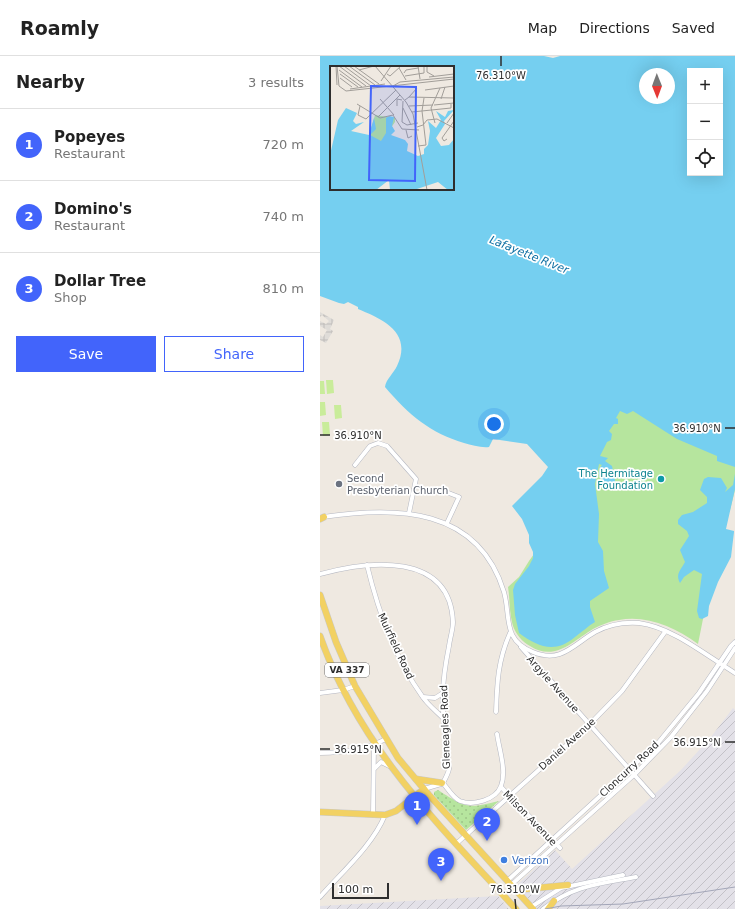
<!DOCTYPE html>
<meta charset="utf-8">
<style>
:root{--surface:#fff;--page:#f2f2f2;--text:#222;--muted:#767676;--line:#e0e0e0;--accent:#4264fb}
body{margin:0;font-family:"DejaVu Sans",sans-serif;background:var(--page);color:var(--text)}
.controls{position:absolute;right:12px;top:12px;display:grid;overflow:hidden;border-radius:0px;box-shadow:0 4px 16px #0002}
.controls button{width:36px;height:36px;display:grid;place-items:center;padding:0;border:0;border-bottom:1px solid var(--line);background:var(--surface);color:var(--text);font:20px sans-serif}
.compass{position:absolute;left:319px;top:12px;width:36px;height:36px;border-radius:50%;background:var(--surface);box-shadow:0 4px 16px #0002;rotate:179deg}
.scale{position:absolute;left:12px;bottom:10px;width:57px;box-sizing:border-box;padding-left:4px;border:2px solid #2e2e2e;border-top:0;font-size:11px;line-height:14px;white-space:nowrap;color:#2e2e2e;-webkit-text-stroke:3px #fff;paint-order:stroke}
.you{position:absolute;left:174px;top:368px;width:14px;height:14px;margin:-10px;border:3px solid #fff;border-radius:50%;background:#1a73e8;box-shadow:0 0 0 6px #1a73e833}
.badge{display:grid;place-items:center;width:26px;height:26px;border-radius:50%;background:var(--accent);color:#fff;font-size:13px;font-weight:700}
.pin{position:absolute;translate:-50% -33px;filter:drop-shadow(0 1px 2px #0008)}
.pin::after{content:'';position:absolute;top:21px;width:14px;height:12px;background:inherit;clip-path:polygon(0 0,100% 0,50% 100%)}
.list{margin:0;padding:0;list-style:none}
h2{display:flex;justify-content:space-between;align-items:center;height:52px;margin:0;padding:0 16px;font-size:17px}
h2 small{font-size:13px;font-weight:400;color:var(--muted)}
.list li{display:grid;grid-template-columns:26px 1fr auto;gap:12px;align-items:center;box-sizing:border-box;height:72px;padding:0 16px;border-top:1px solid var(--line)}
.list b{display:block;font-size:15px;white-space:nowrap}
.list p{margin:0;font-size:13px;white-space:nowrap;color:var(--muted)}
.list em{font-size:13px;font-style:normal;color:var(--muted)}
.actions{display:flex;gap:8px;padding:12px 16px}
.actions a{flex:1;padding:9px 0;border:1px solid var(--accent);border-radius:0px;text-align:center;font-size:14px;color:var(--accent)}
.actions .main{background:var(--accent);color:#fff}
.icon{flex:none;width:22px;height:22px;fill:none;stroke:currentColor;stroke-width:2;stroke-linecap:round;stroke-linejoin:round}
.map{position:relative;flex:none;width:415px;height:853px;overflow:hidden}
header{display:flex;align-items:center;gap:24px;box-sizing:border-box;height:56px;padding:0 20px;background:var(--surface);border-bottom:1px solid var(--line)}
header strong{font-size:19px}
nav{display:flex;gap:22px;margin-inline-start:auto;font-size:14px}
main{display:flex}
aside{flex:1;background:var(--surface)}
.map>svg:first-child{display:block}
</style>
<header>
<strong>Roamly</strong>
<nav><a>Map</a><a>Directions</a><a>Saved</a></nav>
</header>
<main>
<aside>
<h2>Nearby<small>3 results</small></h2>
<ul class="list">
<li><span class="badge">1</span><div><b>Popeyes</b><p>Restaurant</p></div><em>720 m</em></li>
<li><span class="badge">2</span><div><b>Domino's</b><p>Restaurant</p></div><em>740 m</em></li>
<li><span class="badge">3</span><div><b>Dollar Tree</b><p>Shop</p></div><em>810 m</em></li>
</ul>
<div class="actions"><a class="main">Save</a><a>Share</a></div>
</aside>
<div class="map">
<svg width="415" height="853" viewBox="0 0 415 853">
<defs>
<pattern id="industrial-furrows" width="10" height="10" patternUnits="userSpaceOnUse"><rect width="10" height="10" fill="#e3e1e8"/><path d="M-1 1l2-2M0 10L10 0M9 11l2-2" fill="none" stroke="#c3c1c7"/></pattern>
<pattern id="grass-dots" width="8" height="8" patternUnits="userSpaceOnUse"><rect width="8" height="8" fill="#b6e59e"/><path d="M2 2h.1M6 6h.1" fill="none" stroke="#9dc588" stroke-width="1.8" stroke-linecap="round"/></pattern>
<pattern id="plaza-grid" width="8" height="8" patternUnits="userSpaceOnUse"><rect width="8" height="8" fill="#dfdcd8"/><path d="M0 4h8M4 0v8" fill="none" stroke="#c0bdba"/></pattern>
</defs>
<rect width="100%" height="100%" fill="#efe9e1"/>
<g fill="url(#industrial-furrows)">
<polygon points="413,652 415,654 415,853 217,853 196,830 235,794 252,813 361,714 391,681"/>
<polygon points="178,840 189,853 0,853 0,850"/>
</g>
<path fill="url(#grass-dots)" d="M118 734C146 752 147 753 179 745L146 774 114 739V736Z"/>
<path fill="#b6e59e" d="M301 261 415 398V434L410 454 388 475 387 543 378 588C355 571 327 559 299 564 290 565 281 569 273 573 253 585 235 606 210 590 202 586 196 578 193 570 189 557 190 543 188 531L199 521 209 505 274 414Z"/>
<g fill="#c9ec9a">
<polygon points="6,324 13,324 14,337 7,338"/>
<polygon points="0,325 4,325 5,338 0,338"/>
<polygon points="0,346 5,346 6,359 0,360"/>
<polygon points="14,349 21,349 22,362 15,363"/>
<polygon points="2,366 9,366 10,379 3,380"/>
</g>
<polygon fill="url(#plaza-grid)" points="0,256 14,264 10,273 13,275 6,287 0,284 0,279 3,281 7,274 0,270 0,265 6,268 9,265 2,259 0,261"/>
<g fill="#75cff0" fill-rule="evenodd">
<path d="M0 0H224L233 2 240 0H415V411L397 405V400L357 383 313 355 307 358 300 355 296 362 298 363V368H294L289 375 292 378 291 384 287 386 280 400 288 402 285 405 292 410 295 424V429C283 430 274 418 282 409L279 408 275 428 279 458 278 486 283 495 284 515 289 532 270 545V551L275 566C268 570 262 576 255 581 235 598 218 591 199 577L195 559 193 534 195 528 209 510 213 502V496L209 487V479L202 463 192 450 222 420 228 411 207 388 173 383 169 391C161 392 152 389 144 387 110 377 89 359 65 331 66 323 74 317 77 310 93 276 62 263 38 253V251L28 246 24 248 19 247 0 240ZM11 11H133V133H11ZM370 15H400V117H370ZM325 18H349V42H325Z"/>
<path d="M415 418V433L406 473 414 475V476L411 501 398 526 389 550 388 560 382 563 379 562 377 555 382 518 374 514 364 521 360 527C355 518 361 514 365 506L360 494 369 480 367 475 358 468V464L362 459 373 456 387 447V441L380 434 384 423 388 421 401 422 407 432 405 436 413 429Z"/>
</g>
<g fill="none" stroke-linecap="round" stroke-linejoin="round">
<g stroke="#b4b7c1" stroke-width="5">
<g id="street">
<polyline points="35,409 50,390 58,387 67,390 96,423 89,457"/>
<polyline points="121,434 139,441 127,467"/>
<path d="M3 461C76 450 158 451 184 536 191 561 182 584 213 596 241 608 254 588 275 576 288 569 305 566 319 567 352 571 387 600 415 617"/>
<path d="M47 509C58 555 74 601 102 640 107 648 116 655 123 662"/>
<path d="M0 518C48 505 130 495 133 566 133 573 130 582 129 590 126 605 123 621 123 638 122 655 124 672 126 689 127 697 129 705 129 713 128 718 125 723 123 727"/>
<polyline points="201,591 333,740"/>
<polyline points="0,637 23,634 35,630"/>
<polyline points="103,641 115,642 123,637"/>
<path d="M176 656C177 626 178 604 190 577"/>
<path d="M0 697C23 697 46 693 66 683"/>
<polyline points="55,712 61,706 69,710"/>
<path d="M123 727C128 733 133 742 140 745 153 750 176 744 181 730 187 715 179 693 177 678"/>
<polyline points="181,731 240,792"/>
<polyline points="104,733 121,728"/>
<polyline points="53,759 54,689"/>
<polyline points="136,788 269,669 302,635 345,576"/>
<polyline points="187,825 338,687 379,637 411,590 415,586"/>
<polyline points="191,829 314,719 351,681 387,635 415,592"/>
<path d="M0 841C21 817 53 789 65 759"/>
<polyline points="211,851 241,832 303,819"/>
<path d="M223 853C254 829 279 828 316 821"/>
</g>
</g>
<g stroke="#c9c9c9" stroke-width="7">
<g id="primary">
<polyline points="0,463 4,461"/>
<polyline points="0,539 16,586 35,630 78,702 109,739 213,853"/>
<path d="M0 580C39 691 118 768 196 853"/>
<polyline points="96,723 122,727"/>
<polyline points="0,756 65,759 76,755 104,733"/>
<polyline points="195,834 248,829"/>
<polyline points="228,853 234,845"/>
</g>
</g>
<use href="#street" stroke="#fff" stroke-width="4"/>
<use href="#primary" stroke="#f2d163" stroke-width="6"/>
<polyline stroke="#a3a6b8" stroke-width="1" points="225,853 241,850 303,848 415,831"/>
</g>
<path fill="none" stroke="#2e2e2e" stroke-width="1.5" d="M181 0V10M405 372H415M0 379H10M405 686H415M0 693H10M195 843 196 853"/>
<circle fill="#0f9aa8" stroke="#fff" stroke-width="1.5" cx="341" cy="423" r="4"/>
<circle fill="#6b7280" stroke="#fff" stroke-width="1.5" cx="19" cy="428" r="4"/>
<circle fill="#3f7fe0" stroke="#fff" stroke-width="1.5" cx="184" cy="804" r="4"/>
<g text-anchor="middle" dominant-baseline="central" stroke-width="3.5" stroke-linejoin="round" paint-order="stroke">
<rect fill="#fff" stroke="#6d6d6d" stroke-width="1" x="5" y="607" width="44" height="14" rx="3"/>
<g font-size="9" font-weight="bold" fill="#2e2e2e">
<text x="27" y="614">VA 337</text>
</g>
<g font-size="10" fill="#0d838f" stroke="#fff" text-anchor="end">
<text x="333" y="417">The Hermitage<tspan x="333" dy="12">Foundation</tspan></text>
</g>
<g font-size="10" fill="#5b616d" stroke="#fff" text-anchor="start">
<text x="27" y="422">Second<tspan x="27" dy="12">Presbyterian Church</tspan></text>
</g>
<g font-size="10" fill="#2e2e2e" stroke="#fff">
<text transform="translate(76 590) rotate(65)">Muirfield Road</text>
<text transform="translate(233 628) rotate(48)">Argyle Avenue</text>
<text transform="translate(125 671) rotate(-92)">Gleneagles Road</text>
<text transform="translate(247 688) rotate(-42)">Daniel Avenue</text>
<text transform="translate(309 713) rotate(-43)">Cloncurry Road</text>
<text transform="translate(210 762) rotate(46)">Milson Avenue</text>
</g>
<g font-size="10" fill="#366cbe" stroke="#fff" text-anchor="start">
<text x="192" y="804">Verizon</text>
</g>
<g font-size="11" font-style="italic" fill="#0d6fa3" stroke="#fff">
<text transform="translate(209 199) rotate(22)">Lafayette River</text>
</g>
</g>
<g transform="translate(10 10)">
<rect width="124" height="124" fill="#efe9e1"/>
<path d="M45 49 65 52V56L56 69 52 85 39 70Z" fill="#b6e59e"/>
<path d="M16 42 27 47 23 55 26 58 34 56 21 65 39 69 44 52 46 63 40 69 51 75 56 67V52L59 50 64 51 62 60 65 65 61 69 75 74 78 78 77 85 88 90 94 88V83L98 79 100 65 98 55 106 62 111 54 106 45 115 51 118 45 124 44 114 55 115 58 106 72 111 80 119 79 124 73V124H118L108 116 84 124H60L59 114 46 124H0V89L8 54Z" fill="#75cff0"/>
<path fill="none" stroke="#a29e99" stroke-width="1" d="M6 0 7 19M7 0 9 20 16 25 124 13M9 0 36 20M14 0 41 20M19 0 45 19M24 0 49 18M45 0 76 36 83 48 97 124M88 0 90 13M97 0V6L104 10M69 2 76 14M9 4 32 21M29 4 44 0M74 7 76 4 88 2M10 8 28 21M57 8 60 10 71 0M75 10 94 7V0M99 11 124 8M10 12 22 21M51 15 61 0M63 20 70 16 124 11M20 23 55 18M95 24 124 20M79 31 87 22M50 33 64 49M111 33 115 21M75 34 79 31 124 32M73 35 72 56 77 59 88 57M27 38 50 52 63 49 72 63 89 64M104 39 124 37M30 40 28 49 36 53 66 24M67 40V33L72 34M79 40 103 39M73 42 81 59M82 46 121 42V38M48 51 70 29M105 57 101 42 110 22M117 57 124 47M87 61 93 59 97 54 107 53 124 62M76 64 78 72 82 70M117 73 114 75 112 72 124 55M88 80 96 79 92 45 94 32"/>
<path fill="#4264fb" fill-opacity="0.15" stroke="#4264fb" stroke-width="2" d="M41 20 86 21 85 115 39 114Z"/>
<rect width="124" height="124" fill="none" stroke="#2e2e2e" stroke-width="2"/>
</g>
<g font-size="10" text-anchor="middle" fill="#2e2e2e" stroke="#fff" stroke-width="3.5" stroke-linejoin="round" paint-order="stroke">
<text x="181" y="23">76.310°W</text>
<text x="377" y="376">36.910°N</text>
<text x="38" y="383">36.910°N</text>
<text x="377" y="690">36.915°N</text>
<text x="38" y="697">36.915°N</text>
<text x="195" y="837">76.310°W</text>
</g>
</svg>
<div class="controls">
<button>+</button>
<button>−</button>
<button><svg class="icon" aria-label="locate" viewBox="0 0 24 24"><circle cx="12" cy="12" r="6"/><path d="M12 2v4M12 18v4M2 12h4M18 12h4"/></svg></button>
</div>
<svg class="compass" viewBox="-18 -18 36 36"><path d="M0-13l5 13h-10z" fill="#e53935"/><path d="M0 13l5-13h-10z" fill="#767676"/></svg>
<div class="scale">100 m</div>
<div class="you"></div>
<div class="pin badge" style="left:97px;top:769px">1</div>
<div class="pin badge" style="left:167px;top:785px">2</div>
<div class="pin badge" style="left:121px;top:825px">3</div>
</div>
</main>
